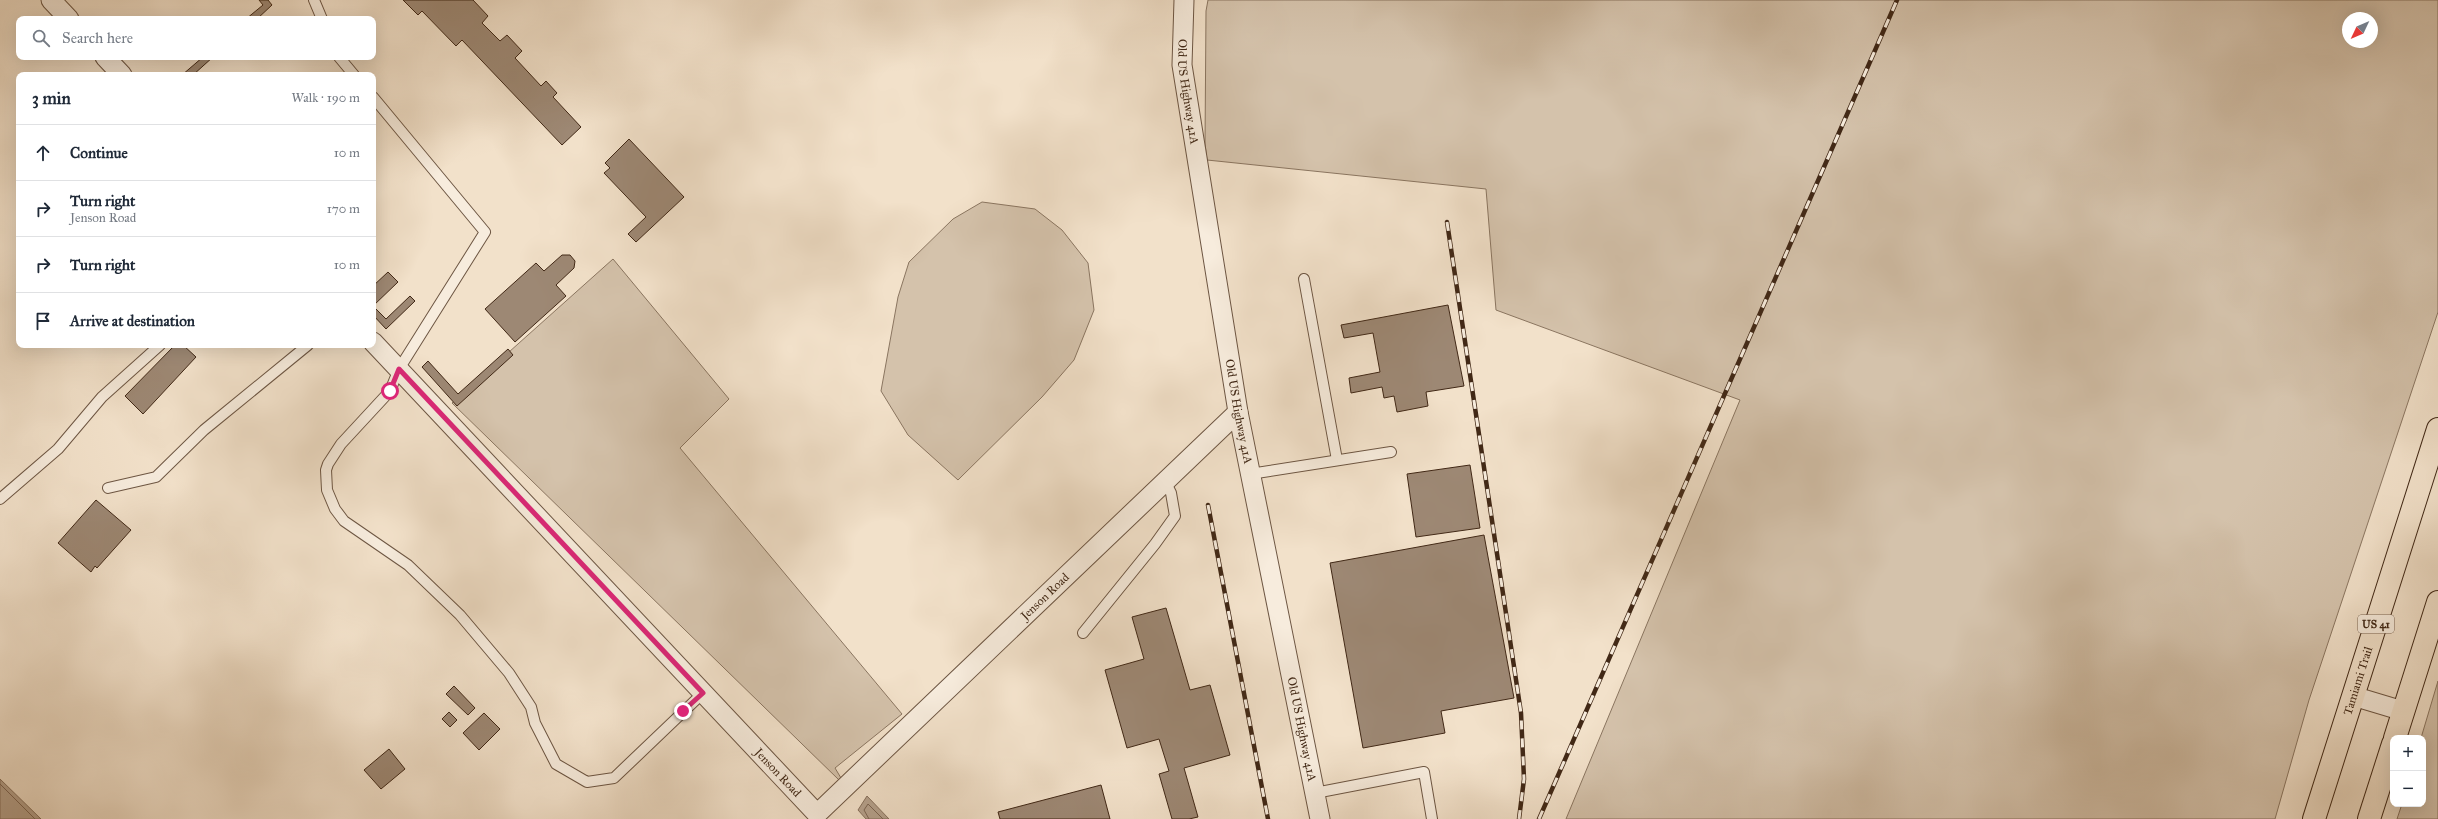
<!DOCTYPE html>
<meta charset="utf-8">
<style>
:root{--surface:#fff;--page:#f6f6f7;--text:#1f2937;--muted:#747a83;--line:#e0e1e3}
body{margin:0;font-family:"IM FELL Great Primer",serif;background:var(--page);color:var(--text)}
.controls{position:absolute;right:12px;bottom:12px;display:grid;overflow:hidden;border-radius:8px;box-shadow:0 4px 16px #0002}
.controls button{width:36px;height:36px;display:grid;place-items:center;padding:0;border:0;border-bottom:1px solid var(--line);background:var(--surface);color:var(--text);font:20px sans-serif}
.compass{position:absolute;left:2342px;top:12px;width:36px;height:36px;border-radius:50%;background:var(--surface);box-shadow:0 4px 16px #0002;rotate:226deg}
.stop{position:absolute;width:12px;height:12px;margin:-9px;border:3px solid #db2777;border-radius:50%;background:#fff}
.stop.end{background:#db2777;border-color:#fff;box-shadow:0 1px 4px #0008}
.list{margin:0;padding:0;list-style:none}
h2{display:flex;justify-content:space-between;align-items:center;height:52px;margin:0;padding:0 16px;font-size:17px}
h2 small{font-size:13px;font-weight:400;color:var(--muted)}
.list li{display:grid;grid-template-columns:26px 1fr auto;gap:12px;align-items:center;box-sizing:border-box;height:56px;padding:0 16px;border-top:1px solid var(--line)}
.list b{display:block;font-size:15px;white-space:nowrap}
.list p{margin:0;font-size:13px;white-space:nowrap;color:var(--muted)}
.list em{font-size:13px;font-style:normal;color:var(--muted)}
.icon{flex:none;width:22px;height:22px;fill:none;stroke:currentColor;stroke-width:2;stroke-linecap:round;stroke-linejoin:round}
.map{position:relative;flex:none;width:2438px;height:819px;overflow:hidden}
.search{position:absolute;background:var(--surface);box-shadow:0 4px 16px #0002;left:16px;top:16px;width:360px;height:44px;display:flex;align-items:center;gap:10px;box-sizing:border-box;padding:0 14px;border-radius:8px;color:var(--muted);font-size:15px}
.panel{position:absolute;background:var(--surface);box-shadow:0 4px 16px #0002;left:16px;top:72px;width:360px;height:276px;border-radius:8px}
.map>svg:first-child{display:block}
</style>
<div class="map">
<svg width="2438" height="819" viewBox="0 0 2438 819">
<rect width="100%" height="100%" fill="#f2e1ca"/>
<filter id="stains"><feTurbulence type="fractalNoise" baseFrequency=".005" numOctaves="4"/><feColorMatrix values="0 0 0 0 .2 0 0 0 0 .09 0 0 0 0 .02 0 0 0 .5 -.17"/></filter>
<radialGradient id="worn" r=".72"><stop offset=".6" stop-color="#630" stop-opacity="0"/><stop offset="1" stop-color="#630" stop-opacity=".3"/></radialGradient>
<g fill="#d4c2ab" stroke="#8a7560" fill-rule="evenodd">
<path d="M1208 0H2438V312L2309 700 2275 819H1566L1740 400 1496 310 1486 189 1207 160 1205 144 1206 11ZM2348 18H2372V42H2348Z"/>
<polygon points="982,202 1035,209 1062,230 1088,263 1094,310 1074,360 1042,397 958,480 908,435 881,391 898,297 909,262 953,219"/>
<polygon points="613,259 729,399 680,448 902,714 835,768 841,778 839,780 452,403"/>
<polygon points="2438,681 2438,819 2397,819 2402,804 2423,804 2423,738 2421,738"/>
</g>
<g fill="#b6a28d" stroke="#87715d">
<polygon points="0,779 41,819 0,819"/>
<polygon points="867,796 889,819 866,819 858,810"/>
</g>
<g fill="none" stroke-linecap="round" stroke-linejoin="round">
<g stroke="#7c6552" stroke-width="1">
<polyline points="0,784 35,819"/>
<polyline points="869,819 864,810 868,804 883,819"/>
</g>
</g>
<g fill="#9d8874" stroke="#412816">
<polygon points="259,0 268,0 272,5 257,19 246,19 263,5"/>
<polygon points="403,0 473,0 488,16 482,23 500,41 507,35 522,51 515,58 541,86 546,81 557,93 553,97 581,127 562,145 462,40 456,46 422,11 418,15"/>
<polygon points="203,57 213,57 193,75 182,75"/>
<polygon points="629,139 684,197 636,242 628,234 646,217 604,173 610,168 605,163"/>
<polygon points="562,255 570,255 575,261 574,268 556,285 566,296 515,342 485,309 536,263 544,271"/>
<polygon points="388,272 398,282 373,306 386,319 410,296 415,301 386,329 373,315 373,286"/>
<polygon points="1448,305 1464,386 1426,392 1428,406 1397,412 1394,396 1384,398 1382,387 1351,393 1349,378 1380,372 1373,333 1344,338 1341,325"/>
<polygon points="175,345 183,345 196,357 143,414 125,396"/>
<polygon points="508,349 513,355 457,406 422,367 428,361 458,394"/>
<polygon points="1470,465 1480,528 1416,537 1407,474"/>
<polygon points="96,500 131,530 97,568 95,566 91,572 58,543"/>
<polygon points="1484,535 1514,698 1441,711 1445,733 1363,748 1330,563"/>
<polygon points="1166,608 1190,690 1210,685 1230,755 1184,768 1198,817 1189,819 1172,819 1159,774 1169,771 1159,739 1127,748 1105,670 1144,659 1132,617"/>
<polygon points="454,686 475,708 468,715 446,694"/>
<polygon points="449,712 457,720 450,727 442,719"/>
<polygon points="484,713 500,729 479,750 463,733"/>
<polygon points="389,749 405,769 381,789 364,770"/>
<polygon points="1101,785 1110,819 1000,819 998,812"/>
</g>
<g fill="none" stroke-linecap="round" stroke-linejoin="round">
<g stroke="#6d5643" stroke-width="12">
<g id="service">
<polyline points="314,0 322,19"/>
<polyline points="339,57 354,75"/>
<polyline points="373,97 485,232 399,369 390,391 341,444 328,464 326,470 327,490 335,509 344,521 408,565 460,615 509,673 531,707 535,723 556,764 587,782 614,778 703,693"/>
<polyline points="1304,279 1337,460"/>
<polyline points="1250,474 1391,452"/>
<polyline points="108,488 156,477 204,430 308,345"/>
<polyline points="0,499 58,449 102,397 160,345"/>
<polyline points="1083,633 1155,544 1175,516 1171,493 1165,481"/>
<polyline points="1315,793 1424,772 1432,819"/>
</g>
</g>
<g stroke="#6d5643" stroke-width="21">
<g id="minor">
<polyline points="51,0 69,19"/>
<path id="s1" d="M1184 0 1182 65 1238 412 1320 819"/>
<polyline points="105,57 122,75"/>
<path id="s2" d="M373 342 817 814 1238 412"/>
<polyline points="2353,696 2403,711"/>
</g>
</g>
<g stroke="#412816" stroke-width="24">
<g id="primary">
<polyline points="2395,738 2438,602"/>
<path id="s3" d="M2314 819 2438 429"/>
<polyline points="2369,819 2393,744"/>
</g>
</g>
<use href="#service" stroke="#f7ecdd" stroke-width="10"/>
<use href="#minor" stroke="#f7ecdd" stroke-width="19"/>
<use href="#primary" stroke="#f2e1ca" stroke-width="22"/>
<g stroke="#412816" stroke-width="4.5">
<g id="rail">
<polyline points="1447,222 1521,713 1524,779 1519,819"/>
<polyline points="1208,505 1268,819"/>
<polyline points="1539,819 1897,0"/>
</g>
</g>
<use href="#rail" stroke="#f7ecdd" stroke-width="3" stroke-dasharray="9" stroke-linecap="butt"/>
</g>
<g fill="none" stroke-linecap="round" stroke-linejoin="round">
<polyline stroke="#db2777" stroke-width="5" points="390,391 399,369 703,693 683,711"/>
</g>
<g text-anchor="middle" dominant-baseline="central" stroke-width="4" stroke-linejoin="round" paint-order="stroke">
<rect fill="#f7ecdd" stroke="#786352" stroke-width="1" x="2358" y="615" width="36" height="18" rx="3"/>
<g font-size="11" font-weight="bold" fill="#412816">
<text x="2376" y="624">US 41</text>
</g>
<g font-size="12" fill="#412816" stroke="#f7ecdd">
<text stroke="none"><textPath href="#s1" startOffset="92">Old US Highway 41A</textPath></text>
<text stroke="none"><textPath href="#s1" startOffset="416">Old US Highway 41A</textPath></text>
<text stroke="none"><textPath href="#s2" startOffset="963">Jenson Road</textPath></text>
<text stroke="none"><textPath href="#s3" startOffset="145">Tamiami Trail</textPath></text>
<text stroke="none"><textPath href="#s1" startOffset="740">Old US Highway 41A</textPath></text>
<text stroke="none"><textPath href="#s2" startOffset="591">Jenson Road</textPath></text>
</g>
</g>
<rect width="100%" height="100%" filter="url(#stains)"/>
<rect width="100%" height="100%" fill="url(#worn)"/>
</svg>
<div class="controls">
<button>+</button>
<button>−</button>
</div>
<svg class="compass" viewBox="-18 -18 36 36"><path d="M0-13l5 13h-10z" fill="#e53935"/><path d="M0 13l5-13h-10z" fill="#747a83"/></svg>
<div class="stop" style="left:390px;top:391px"></div>
<div class="stop end" style="left:683px;top:711px"></div>
<div class="search"><svg class="icon" aria-label="search" viewBox="0 0 24 24"><circle cx="10" cy="10" r="6"/><path d="M15 15l6 6"/></svg>Search here</div>
<section class="panel">
<h2>3 min<small>Walk · 190 m</small></h2>
<ul class="list">
<li><svg class="icon" aria-label="ahead" viewBox="0 0 24 24"><path d="M12 20V5M6 11l6-6 6 6"/></svg><div><b>Continue</b></div><em>10 m</em></li>
<li><svg class="icon" aria-label="right" viewBox="0 0 24 24"><path d="M7 20v-9h11M14 6l5 5-5 5"/></svg><div><b>Turn right</b><p>Jenson Road</p></div><em>170 m</em></li>
<li><svg class="icon" aria-label="right" viewBox="0 0 24 24"><path d="M7 20v-9h11M14 6l5 5-5 5"/></svg><div><b>Turn right</b></div><em>10 m</em></li>
<li><svg class="icon" aria-label="arrive" viewBox="0 0 24 24"><path d="M6 21V4h12l-3 4 3 4H6"/></svg><div><b>Arrive at destination</b></div></li>
</ul>
</section>
</div>
